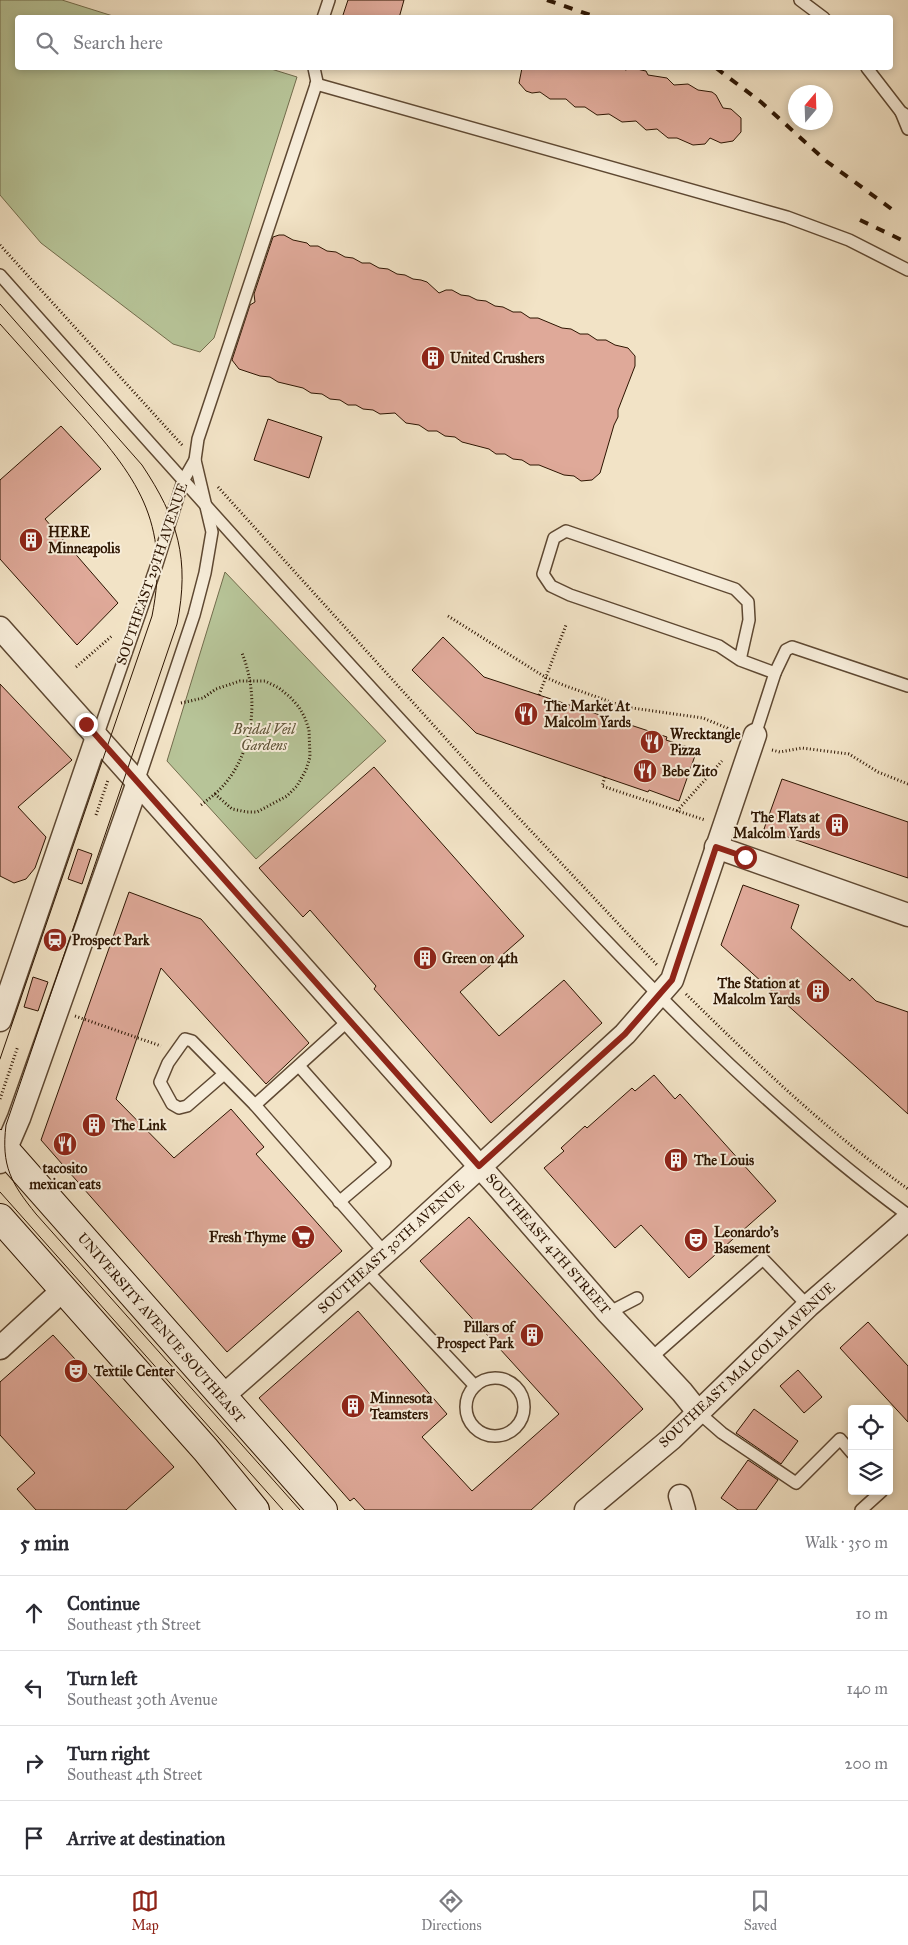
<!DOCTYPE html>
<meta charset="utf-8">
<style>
:root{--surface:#fff;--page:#f2f2f3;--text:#2b2b33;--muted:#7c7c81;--line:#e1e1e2;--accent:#8f2418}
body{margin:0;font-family:"IM FELL Great Primer",serif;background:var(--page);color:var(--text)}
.controls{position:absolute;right:15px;bottom:15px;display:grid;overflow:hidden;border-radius:5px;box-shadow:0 2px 8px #0003}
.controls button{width:45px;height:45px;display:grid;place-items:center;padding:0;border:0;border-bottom:1px solid var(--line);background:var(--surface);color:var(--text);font:25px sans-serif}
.compass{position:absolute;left:788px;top:85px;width:45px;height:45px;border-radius:50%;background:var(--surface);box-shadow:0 2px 8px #0003;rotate:19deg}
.stop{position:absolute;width:15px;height:15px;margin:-11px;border:4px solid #8f2418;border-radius:50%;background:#fff}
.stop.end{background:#8f2418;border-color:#fff;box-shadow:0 1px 5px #0008}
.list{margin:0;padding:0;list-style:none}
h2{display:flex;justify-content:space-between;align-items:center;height:65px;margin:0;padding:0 20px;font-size:21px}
h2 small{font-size:16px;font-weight:400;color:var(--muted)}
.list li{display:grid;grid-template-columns:32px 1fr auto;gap:15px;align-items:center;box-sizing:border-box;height:75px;padding:0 20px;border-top:1px solid var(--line)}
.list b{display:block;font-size:19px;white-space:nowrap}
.list p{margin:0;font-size:16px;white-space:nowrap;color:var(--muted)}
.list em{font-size:16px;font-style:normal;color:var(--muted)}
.icon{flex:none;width:28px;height:28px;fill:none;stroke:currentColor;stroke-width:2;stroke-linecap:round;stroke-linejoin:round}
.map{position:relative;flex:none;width:908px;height:1510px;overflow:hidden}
.search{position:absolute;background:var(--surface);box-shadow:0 2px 8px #0003;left:15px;right:15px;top:15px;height:55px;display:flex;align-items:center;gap:12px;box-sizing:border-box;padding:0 18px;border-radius:5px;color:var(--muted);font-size:19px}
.sheet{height:365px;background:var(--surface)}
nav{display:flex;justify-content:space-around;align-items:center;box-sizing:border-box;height:70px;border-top:1px solid var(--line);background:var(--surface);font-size:14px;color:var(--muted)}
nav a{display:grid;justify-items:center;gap:2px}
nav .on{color:var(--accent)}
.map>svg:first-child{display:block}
</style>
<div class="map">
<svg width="908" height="1510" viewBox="0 0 908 1510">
<rect width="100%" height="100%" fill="#f2e3c6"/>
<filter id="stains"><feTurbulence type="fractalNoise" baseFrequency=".004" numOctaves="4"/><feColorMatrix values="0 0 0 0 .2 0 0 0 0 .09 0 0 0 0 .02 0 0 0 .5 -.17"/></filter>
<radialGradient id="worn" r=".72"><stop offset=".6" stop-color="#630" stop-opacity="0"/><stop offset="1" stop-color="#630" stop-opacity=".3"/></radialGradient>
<g fill="#b7c498" stroke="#726c4c">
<polygon points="0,0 62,0 116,17 18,18 18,68 268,68 297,77 214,338 200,352 173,344 41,243 0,195"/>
<polygon points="225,572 386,741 256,859 167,761"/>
</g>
<g fill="#dfa999" stroke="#2c1401">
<polygon points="348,0 404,0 399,18 342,18"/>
<polygon points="522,68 624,68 625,70 634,68 641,70 646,71 648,75 667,78 674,85 688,84 698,90 712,92 716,95 723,108 731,109 741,118 741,132 733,141 721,143 710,138 705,144 693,145 677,138 668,138 657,129 646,130 636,121 622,122 609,114 597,115 585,107 575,107 566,99 550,99 540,92 532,93 526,91 519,83"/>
<polygon points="279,235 284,235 293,240 307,243 310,246 318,246 327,251 336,252 345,257 353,258 362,263 370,263 379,268 388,269 397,274 405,275 413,279 421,280 427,282 439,293 446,290 452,290 461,295 469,296 477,300 486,301 495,306 503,307 513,312 521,312 530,318 538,318 562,328 571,329 580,334 588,334 597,340 606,340 615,345 628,348 635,356 635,366 618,410 618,417 614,425 600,473 592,480 581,481 574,476 564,475 539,465 530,465 522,460 513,459 505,454 496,454 489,449 462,442 455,437 445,436 437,431 428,431 419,425 406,423 395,413 380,414 373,410 363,409 356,405 348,405 340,400 330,399 322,394 311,393 303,388 278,382 270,377 260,376 239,369 232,360 250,305 255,302 254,294 273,237"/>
<polygon points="268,419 322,437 309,478 254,460"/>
<polygon points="61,426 101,469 45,519 118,603 77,645 0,559 0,480"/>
<polygon points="443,637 484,677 667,737 666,740 697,750 679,801 649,790 648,792 476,733 412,670"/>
<polygon points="0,684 72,760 18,807 46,837 35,868 26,879 14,883 0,876"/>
<polygon points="374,767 524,936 460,992 499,1036 564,980 602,1023 491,1123 374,989 376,986 310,910 303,917 259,868"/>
<polygon points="782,779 908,822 908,878 764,829"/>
<polygon points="78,849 92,854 82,884 68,879"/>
<polygon points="743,885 799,905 791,928 850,981 852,978 876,1001 908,1012 908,1114 721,945"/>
<polygon points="129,892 201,919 309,1043 266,1084 161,968 116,1099 174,1158 231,1109 264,1147 256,1154 342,1251 227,1352 41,1140"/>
<polygon points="33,977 48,982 38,1011 24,1007"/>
<polygon points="654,1075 675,1099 680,1094 776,1201 689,1278 641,1225 615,1248 544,1168 564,1151 561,1148 585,1126 587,1128 632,1088 635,1091"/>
<polygon points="469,1217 643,1409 531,1510 365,1510 354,1498 350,1501 259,1398 358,1311 447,1414 422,1437 472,1491 559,1414 420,1261"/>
<polygon points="868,1322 908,1366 908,1422 840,1348"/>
<polygon points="53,1335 174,1467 126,1510 36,1510 17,1489 35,1473 0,1435 0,1382"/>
<polygon points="798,1370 822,1397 804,1413 780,1386"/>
<polygon points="754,1409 798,1441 781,1464 736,1433"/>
<polygon points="748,1460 778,1480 756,1510 738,1510 721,1498"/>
</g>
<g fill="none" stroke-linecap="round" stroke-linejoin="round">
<g stroke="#5e4832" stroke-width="14">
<g id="service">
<polyline points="800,0 824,18"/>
<polyline points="323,18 329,0"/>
<polyline points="867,68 901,112 908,116"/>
<polyline points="316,84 787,217 849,240 908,270"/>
<polyline points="901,112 908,129"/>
<path d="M0 275C159 454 318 632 481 807 615 951 748 1098 908 1215"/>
<polyline points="740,660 749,620 748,602 735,589 566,531 554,538 543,574 551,586 570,595 719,646 740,660 775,673 755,735"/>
<polyline points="775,673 786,650 792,647 908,686"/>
<polyline points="97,737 157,564 183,481 195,460 198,439 317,82 314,68"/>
<polyline points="138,782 194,615 205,573 212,532 195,460"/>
<polyline points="349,1020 255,1105 385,1253"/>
<polyline points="299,1066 385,1163 339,1202"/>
<polyline points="224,1074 187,1106 179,1108 172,1104 160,1082 168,1063 185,1039 192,1041 255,1105"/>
<polyline points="366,1270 475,1386"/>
<polyline points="608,1313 637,1298"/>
<polyline points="651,1358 763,1259 808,1306"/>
<circle cx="495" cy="1407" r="29"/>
<polyline points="698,1412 722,1433 796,1483 840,1439 852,1453"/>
<polyline points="861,1510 882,1491"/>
</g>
</g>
<g stroke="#5e4832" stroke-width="25">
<g id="minor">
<polyline points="0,628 499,1188 608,1313 682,1392 698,1412"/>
<polyline points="716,847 908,915"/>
<polyline points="0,1020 97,737"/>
<polyline points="0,1162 19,1118 138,782"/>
<polyline points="0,1348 64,1289"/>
<polyline points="222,1397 401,1239 625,1034 672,980 755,735"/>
<polyline points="680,1496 684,1510"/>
<polyline points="586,1510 671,1439 808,1306 908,1219"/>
</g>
</g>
<g stroke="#2c1401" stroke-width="30">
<g id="secondary">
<polyline points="0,1144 323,1510"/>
<polyline points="0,1218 206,1450 255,1510"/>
</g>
</g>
<g stroke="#2c1401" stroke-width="3" stroke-dasharray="1 2.5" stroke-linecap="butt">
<polyline points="0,245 183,446"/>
<polyline points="218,487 485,782 657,965"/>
<polyline points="448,616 545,677 563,685 625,707 703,718 727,728 731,734 731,737"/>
<polyline points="76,667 113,635"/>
<polyline points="539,695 566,625"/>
<polyline points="181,703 203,698 216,689 240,681 265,681 279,688 290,697 299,707 305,718 309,730 310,757 306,770 297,786 287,796 257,812 247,812 232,809 215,794 201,805"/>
<polyline points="772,750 780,752 802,748 849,754 878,772 908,784"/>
<polyline points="605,777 602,786 705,820"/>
<path d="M215 794C253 760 261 700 242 653"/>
<polyline points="677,811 722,761"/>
<polyline points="96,815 108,780"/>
<path d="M686 994C756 1063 828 1132 908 1189"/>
<polyline points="75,1016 161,1046"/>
<polyline points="0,1099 18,1046"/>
</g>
<use href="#service" stroke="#f7edda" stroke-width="11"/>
<use href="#minor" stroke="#f7edda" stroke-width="22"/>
<use href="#secondary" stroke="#f7edda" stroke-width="28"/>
<g stroke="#2c1401" stroke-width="1">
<path d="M0 304 142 465C178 519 190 559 177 624L6 1125C1 1166 11 1183 36 1214L300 1510"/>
<path d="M0 324C25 352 51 381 76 409 136 476 171 521 152 616L0 1059"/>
<polyline points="0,1192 283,1510"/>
</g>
<g stroke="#2c1401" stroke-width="4" stroke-dasharray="9 9" stroke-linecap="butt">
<polyline points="547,0 599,18"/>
<polyline points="716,68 761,102 826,161 897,213"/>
<polyline points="860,220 908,243"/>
</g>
</g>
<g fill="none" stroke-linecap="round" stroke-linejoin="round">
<polyline stroke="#8f2418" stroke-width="6" points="86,724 479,1166 625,1034 672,980 716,847 745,857"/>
</g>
<defs>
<g id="building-disc" transform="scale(1.25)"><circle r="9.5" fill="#8f2418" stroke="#f7edda"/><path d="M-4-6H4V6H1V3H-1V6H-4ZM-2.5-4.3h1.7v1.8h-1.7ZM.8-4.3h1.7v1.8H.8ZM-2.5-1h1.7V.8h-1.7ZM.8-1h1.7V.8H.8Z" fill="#fff"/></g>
<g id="restaurant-disc" transform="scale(1.25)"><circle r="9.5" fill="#8f2418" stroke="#f7edda"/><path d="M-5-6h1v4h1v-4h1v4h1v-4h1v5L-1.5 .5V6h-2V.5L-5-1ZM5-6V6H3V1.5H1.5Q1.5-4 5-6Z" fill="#fff"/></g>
<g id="station-disc" transform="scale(1.25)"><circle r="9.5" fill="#8f2418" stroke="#f7edda"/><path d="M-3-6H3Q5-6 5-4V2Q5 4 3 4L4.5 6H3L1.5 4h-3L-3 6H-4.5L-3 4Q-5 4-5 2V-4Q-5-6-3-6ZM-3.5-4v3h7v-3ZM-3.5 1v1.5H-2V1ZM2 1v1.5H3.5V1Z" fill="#fff"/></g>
<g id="supermarket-disc" transform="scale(1.25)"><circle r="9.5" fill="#8f2418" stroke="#f7edda"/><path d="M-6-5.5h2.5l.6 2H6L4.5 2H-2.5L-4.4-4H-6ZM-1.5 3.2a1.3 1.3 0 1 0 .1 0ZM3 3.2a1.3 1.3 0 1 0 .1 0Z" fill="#fff"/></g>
<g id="theatre-disc" transform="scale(1.25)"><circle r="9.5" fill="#8f2418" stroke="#f7edda"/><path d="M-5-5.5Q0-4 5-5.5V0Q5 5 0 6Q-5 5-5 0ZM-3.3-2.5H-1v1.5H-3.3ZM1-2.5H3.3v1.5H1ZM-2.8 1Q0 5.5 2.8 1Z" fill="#fff"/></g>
</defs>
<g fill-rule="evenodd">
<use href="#building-disc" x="433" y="358"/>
<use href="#building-disc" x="31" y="540"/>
<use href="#restaurant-disc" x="526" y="714"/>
<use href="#restaurant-disc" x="652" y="742"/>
<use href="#restaurant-disc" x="645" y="771"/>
<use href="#building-disc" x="837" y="825"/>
<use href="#station-disc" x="55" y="940"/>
<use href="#building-disc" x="425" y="958"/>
<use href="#building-disc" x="818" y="991"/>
<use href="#building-disc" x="94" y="1125"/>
<use href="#restaurant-disc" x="65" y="1144"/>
<use href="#building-disc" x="676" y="1160"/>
<use href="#supermarket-disc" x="303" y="1237"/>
<use href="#theatre-disc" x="696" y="1240"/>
<use href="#building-disc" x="532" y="1335"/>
<use href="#theatre-disc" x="76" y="1371"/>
<use href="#building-disc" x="353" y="1406"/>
</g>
<g text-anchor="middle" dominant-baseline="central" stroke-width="4" stroke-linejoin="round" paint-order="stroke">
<g font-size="14" font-weight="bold" fill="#2c1401" stroke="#f7edda" text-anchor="start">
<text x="450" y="358">United Crushers</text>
<text x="48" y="532">HERE<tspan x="48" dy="16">Minneapolis</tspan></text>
<text x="544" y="706">The Market At<tspan x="544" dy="16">Malcolm Yards</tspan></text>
<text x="670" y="734">Wrecktangle<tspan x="670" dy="16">Pizza</tspan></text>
<text x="662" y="771">Bebe Zito</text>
<text x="820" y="817" text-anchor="end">The Flats at<tspan x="820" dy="16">Malcolm Yards</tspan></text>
<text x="72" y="940">Prospect Park</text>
<text x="442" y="958">Green on 4th</text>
<text x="800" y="983" text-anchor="end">The Station at<tspan x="800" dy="16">Malcolm Yards</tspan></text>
<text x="112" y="1125">The Link</text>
<text x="694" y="1160">The Louis</text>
<text x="65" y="1168" text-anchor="middle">tacosito<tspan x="65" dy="16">mexican eats</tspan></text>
<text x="714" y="1232">Leonardo's<tspan x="714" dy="16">Basement</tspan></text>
<text x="286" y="1237" text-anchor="end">Fresh Thyme</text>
<text x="514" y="1327" text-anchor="end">Pillars of<tspan x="514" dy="16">Prospect Park</tspan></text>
<text x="94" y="1371">Textile Center</text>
<text x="370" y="1398">Minnesota<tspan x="370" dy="16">Teamsters</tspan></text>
</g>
<g font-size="14" fill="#2c1401" stroke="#f7edda">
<text transform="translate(152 574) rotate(-71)">SOUTHEAST 29TH AVENUE</text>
<text transform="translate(548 1244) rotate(49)">SOUTHEAST 4TH STREET</text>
<text transform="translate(391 1247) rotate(-42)">SOUTHEAST 30TH AVENUE</text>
<text transform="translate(161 1328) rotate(49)">UNIVERSITY AVENUE SOUTHEAST</text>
<text transform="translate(747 1365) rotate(-43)">SOUTHEAST MALCOLM AVENUE</text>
</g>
<g font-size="14" font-style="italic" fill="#5d5236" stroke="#f7edda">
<text x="264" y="729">Bridal Veil<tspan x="264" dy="16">Gardens</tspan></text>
</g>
</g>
<rect width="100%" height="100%" filter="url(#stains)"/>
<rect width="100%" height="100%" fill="url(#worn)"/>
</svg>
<div class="controls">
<button><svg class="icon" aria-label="locate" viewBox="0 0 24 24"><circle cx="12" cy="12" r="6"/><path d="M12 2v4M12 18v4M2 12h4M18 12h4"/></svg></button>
<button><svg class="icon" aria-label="layers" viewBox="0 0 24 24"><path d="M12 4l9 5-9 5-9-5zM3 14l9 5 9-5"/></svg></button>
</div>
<svg class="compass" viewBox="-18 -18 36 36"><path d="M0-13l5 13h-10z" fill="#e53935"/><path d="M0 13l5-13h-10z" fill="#7c7c81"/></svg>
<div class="stop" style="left:745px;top:857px"></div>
<div class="stop end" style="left:86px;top:724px"></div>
<div class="search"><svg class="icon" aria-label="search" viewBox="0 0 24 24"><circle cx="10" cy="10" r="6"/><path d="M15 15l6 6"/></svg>Search here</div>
</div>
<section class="sheet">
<h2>5 min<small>Walk · 350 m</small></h2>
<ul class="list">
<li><svg class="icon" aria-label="ahead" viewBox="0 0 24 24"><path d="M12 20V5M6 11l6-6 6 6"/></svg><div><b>Continue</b><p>Southeast 5th Street</p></div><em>10 m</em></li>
<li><svg class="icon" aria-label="left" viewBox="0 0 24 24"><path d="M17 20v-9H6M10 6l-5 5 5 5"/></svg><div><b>Turn left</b><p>Southeast 30th Avenue</p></div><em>140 m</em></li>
<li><svg class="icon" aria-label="right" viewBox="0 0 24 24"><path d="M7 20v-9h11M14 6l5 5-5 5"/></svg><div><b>Turn right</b><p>Southeast 4th Street</p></div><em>200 m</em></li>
<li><svg class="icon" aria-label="arrive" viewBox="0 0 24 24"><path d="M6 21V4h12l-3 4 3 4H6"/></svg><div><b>Arrive at destination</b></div></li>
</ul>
</section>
<nav>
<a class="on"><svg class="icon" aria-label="map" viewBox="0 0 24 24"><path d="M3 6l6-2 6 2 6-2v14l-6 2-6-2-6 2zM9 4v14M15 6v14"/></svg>Map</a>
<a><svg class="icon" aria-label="directions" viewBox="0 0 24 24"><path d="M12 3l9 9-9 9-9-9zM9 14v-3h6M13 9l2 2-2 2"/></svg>Directions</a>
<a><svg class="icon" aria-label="saved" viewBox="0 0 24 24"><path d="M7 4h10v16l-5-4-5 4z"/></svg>Saved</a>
</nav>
